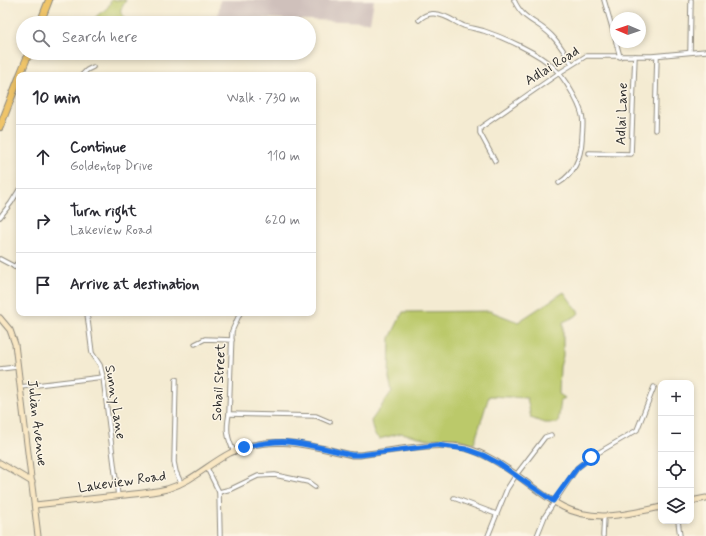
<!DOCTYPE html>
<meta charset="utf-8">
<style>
:root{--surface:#fff;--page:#f2f2f3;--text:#2b2b33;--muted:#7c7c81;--line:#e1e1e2}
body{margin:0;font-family:Mynerve,sans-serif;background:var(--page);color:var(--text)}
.controls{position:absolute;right:12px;bottom:12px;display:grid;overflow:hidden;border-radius:8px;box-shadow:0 2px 6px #0003}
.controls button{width:36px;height:36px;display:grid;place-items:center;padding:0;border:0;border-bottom:1px solid var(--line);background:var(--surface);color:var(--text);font:20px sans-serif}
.compass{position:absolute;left:610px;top:12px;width:36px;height:36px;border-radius:50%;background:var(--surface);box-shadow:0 2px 6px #0003;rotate:272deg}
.stop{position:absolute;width:12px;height:12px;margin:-9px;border:3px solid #1a73e8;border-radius:50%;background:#fff}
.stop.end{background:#1a73e8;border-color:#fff;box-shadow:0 1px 4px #0008}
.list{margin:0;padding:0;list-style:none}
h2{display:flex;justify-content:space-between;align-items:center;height:52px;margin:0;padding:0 16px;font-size:17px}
h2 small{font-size:13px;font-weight:400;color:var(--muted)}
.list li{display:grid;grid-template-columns:26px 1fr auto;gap:12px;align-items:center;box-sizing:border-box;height:64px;padding:0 16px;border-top:1px solid var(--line)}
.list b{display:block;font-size:15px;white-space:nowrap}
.list p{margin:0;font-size:13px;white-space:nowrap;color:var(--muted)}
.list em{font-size:13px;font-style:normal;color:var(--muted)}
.icon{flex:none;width:22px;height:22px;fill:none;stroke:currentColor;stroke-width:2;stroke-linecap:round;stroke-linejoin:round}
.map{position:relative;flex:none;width:706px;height:536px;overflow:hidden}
.search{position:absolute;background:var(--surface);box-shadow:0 2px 6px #0003;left:16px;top:16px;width:300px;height:44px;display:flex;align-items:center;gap:10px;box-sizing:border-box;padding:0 14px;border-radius:22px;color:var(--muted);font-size:15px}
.panel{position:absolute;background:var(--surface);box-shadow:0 2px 6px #0003;left:16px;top:72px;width:300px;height:244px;border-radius:8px}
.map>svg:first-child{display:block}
</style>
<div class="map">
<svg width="706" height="536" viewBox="0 0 706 536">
<rect width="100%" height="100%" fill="#fcf5e5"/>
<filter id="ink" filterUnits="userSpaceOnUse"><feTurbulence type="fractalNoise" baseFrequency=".025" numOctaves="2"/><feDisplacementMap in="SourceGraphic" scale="8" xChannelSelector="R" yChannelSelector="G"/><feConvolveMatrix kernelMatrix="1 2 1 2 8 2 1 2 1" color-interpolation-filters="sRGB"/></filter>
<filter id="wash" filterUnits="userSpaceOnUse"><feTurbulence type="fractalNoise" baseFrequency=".012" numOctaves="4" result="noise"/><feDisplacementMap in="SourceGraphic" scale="16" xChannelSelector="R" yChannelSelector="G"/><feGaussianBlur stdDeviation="0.9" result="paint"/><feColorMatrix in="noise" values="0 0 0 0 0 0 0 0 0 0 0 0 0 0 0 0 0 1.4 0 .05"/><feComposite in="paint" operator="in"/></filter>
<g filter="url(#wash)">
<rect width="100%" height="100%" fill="#f4ebd2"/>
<polygon fill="#cfc0bb" points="220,0 374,0 370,22 218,17"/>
<g fill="#bbc96b" stroke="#737a4b">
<path d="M111 0H126L120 11 125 19 95 18C101 10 108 12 111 0Z"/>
<polygon points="564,292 579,313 576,316 563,322 563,356 560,367 559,394 565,398 561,400 558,423 544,423 531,418 527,398 489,396 474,444 458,439 427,439 402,433 379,439 374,434 371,421 392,391 389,378 390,338 403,312 490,311 518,322"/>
</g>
</g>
<g filter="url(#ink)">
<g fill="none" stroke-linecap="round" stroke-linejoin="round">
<g stroke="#908b7e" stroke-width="5.5">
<g id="street">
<path d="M514 0C523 21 538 21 552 36 560 44 566 55 572 64"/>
<polyline points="604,0 616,41"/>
<path d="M419 20C424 15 429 13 436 14 447 15 454 22 464 26 470 28 478 29 484 31 505 38 539 53 554 68 564 77 579 102 582 115 584 122 582 131 582 139 581 158 575 173 559 183"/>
<polyline points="616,42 620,57"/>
<polyline points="690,52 691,0"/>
<polyline points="82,75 87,70 93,67"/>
<polyline points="655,130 657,56"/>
<polyline points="589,153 631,154 635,56"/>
<polyline points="495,161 480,133 480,128 559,73 586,56 652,56 706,51"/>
<polyline points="0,217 11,203 19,190"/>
<polyline points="0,259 19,269"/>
<polyline points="14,267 19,261"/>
<polyline points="87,313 92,353 100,365 103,377 118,496"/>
<polyline points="195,344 205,339 232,340"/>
<polyline points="0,369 17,367"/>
<polyline points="176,379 174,462 176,472 181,483"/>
<polyline points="20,387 103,377"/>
<polyline points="229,414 316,416 330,422"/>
<path d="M234 452C227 437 226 430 229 414L232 331 240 313"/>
<polyline points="207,468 219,492 220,536"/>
<polyline points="219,492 231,489 258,476 275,475 308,482 315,487"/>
<polyline points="454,498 496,514"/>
<polyline points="678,521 680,536"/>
<polyline points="488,536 507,489 516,475 545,437 551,435"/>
<polyline points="537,536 545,516 577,468 591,457 637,430 654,387"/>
<polyline points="603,536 604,516"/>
</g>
</g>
<g stroke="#908b7e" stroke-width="7">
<g id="secondary">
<polyline points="0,318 10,330 15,344 38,536"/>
<polyline points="0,463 32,482"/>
<polyline points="691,501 706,498"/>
<path d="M35 505C62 502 89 499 116 496 133 494 151 493 167 489 193 481 207 465 230 453 271 433 310 446 352 455H360C392 451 433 441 465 448 485 453 502 465 518 476 533 487 547 499 563 507 594 523 629 514 661 507"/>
</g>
</g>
<g stroke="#908b7e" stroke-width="8">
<g id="primary">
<polyline points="40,23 49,0"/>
<polyline points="20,75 29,53"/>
<polyline points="0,127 19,78"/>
</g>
</g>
<use href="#street" stroke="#fff" stroke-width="3.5"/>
<use href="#secondary" stroke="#f9e7c3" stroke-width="5"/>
<use href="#primary" stroke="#efc469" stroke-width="6"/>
</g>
</g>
<g fill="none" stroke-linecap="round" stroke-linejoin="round" filter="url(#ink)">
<path stroke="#1a73e8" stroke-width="5" d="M244 447C258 444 273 441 287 442 309 444 331 450 352 455H360L437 445 466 449 483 455 498 463 553 501 577 468 591 457"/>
</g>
<g text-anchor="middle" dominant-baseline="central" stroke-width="3" stroke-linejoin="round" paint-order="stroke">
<g font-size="14" fill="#2b2b2b" stroke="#fcf5e5">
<text transform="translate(552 66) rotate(-32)">Adlai Road</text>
<text transform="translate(622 114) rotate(-88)">Adlai Lane</text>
<text transform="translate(219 382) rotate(-87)">Sohail Street</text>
<text transform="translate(115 402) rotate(81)">Sunny Lane</text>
<text transform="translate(37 423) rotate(83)">Julian Avenue</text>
<text transform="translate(122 482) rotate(-8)">Lakeview Road</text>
</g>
</g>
</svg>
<div class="controls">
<button>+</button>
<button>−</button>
<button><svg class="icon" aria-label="locate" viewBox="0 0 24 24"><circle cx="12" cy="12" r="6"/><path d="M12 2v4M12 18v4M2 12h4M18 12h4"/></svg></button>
<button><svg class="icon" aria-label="layers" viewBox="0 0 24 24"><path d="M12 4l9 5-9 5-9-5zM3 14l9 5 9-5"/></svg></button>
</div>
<svg class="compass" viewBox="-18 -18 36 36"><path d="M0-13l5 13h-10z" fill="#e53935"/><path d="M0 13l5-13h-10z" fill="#7c7c81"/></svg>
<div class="stop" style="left:591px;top:457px"></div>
<div class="stop end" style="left:244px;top:447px"></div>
<div class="search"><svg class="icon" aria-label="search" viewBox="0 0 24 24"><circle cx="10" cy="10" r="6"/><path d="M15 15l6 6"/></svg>Search here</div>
<section class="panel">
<h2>10 min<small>Walk · 730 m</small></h2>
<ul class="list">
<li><svg class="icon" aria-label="ahead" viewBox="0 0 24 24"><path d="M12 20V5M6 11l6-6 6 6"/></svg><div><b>Continue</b><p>Goldentop Drive</p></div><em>110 m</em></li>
<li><svg class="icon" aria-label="right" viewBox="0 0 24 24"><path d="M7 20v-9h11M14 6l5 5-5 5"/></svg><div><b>Turn right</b><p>Lakeview Road</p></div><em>620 m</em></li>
<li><svg class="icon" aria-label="arrive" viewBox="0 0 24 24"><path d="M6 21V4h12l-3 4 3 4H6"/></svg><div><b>Arrive at destination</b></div></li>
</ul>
</section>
</div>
